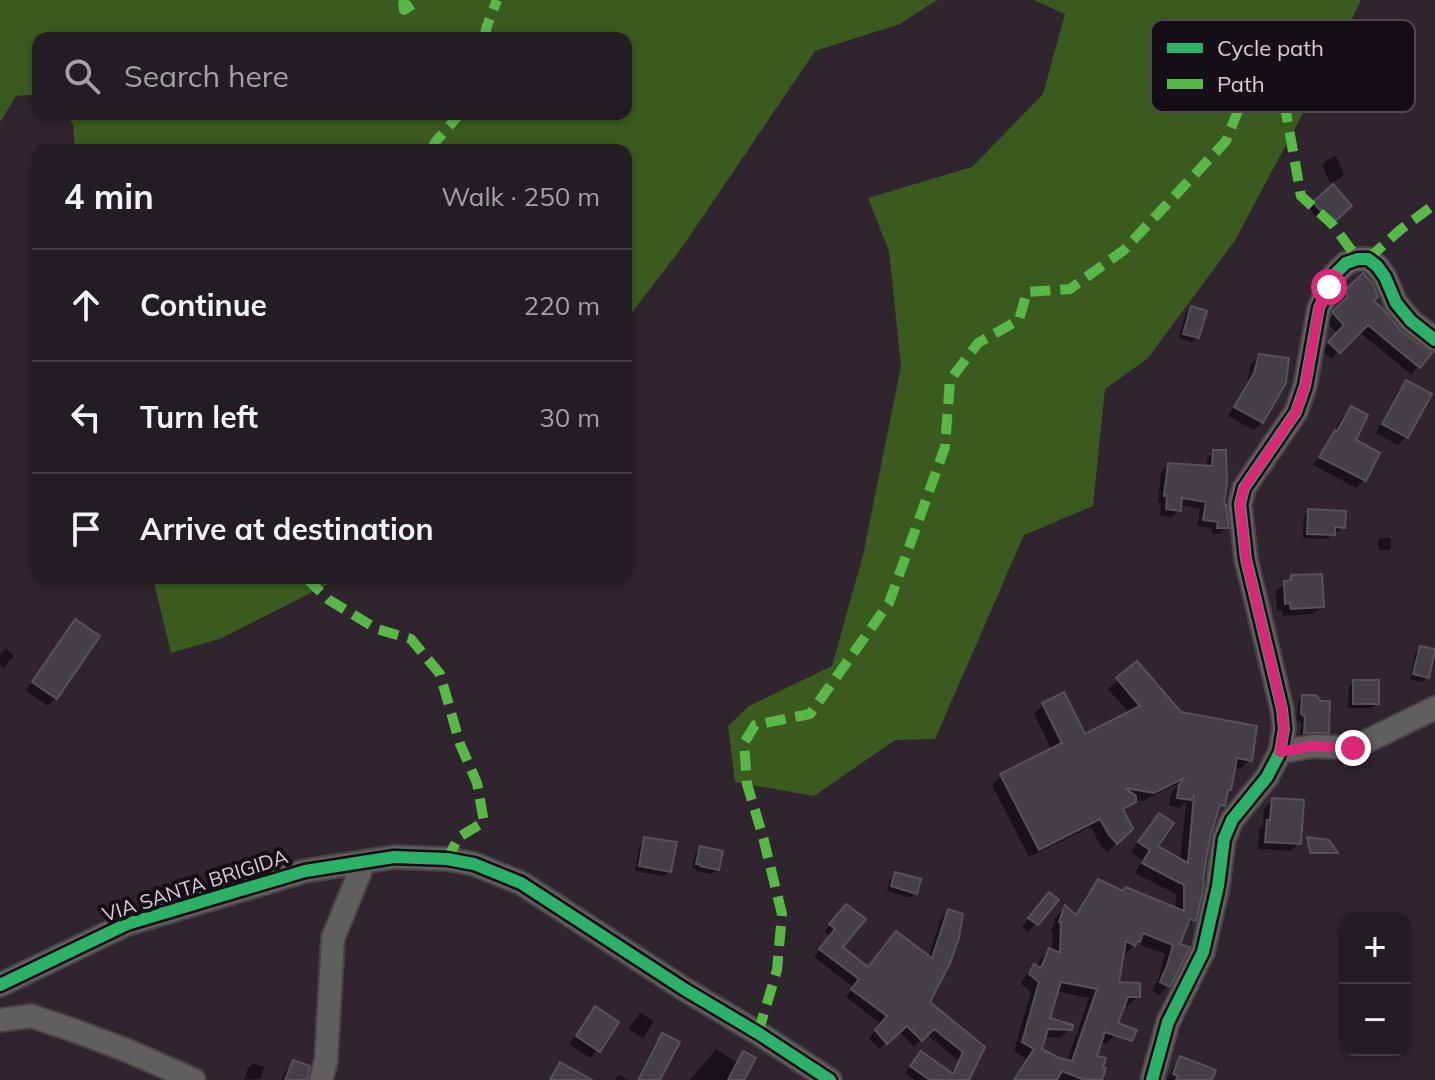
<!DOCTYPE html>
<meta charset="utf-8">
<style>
:root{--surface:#241c23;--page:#2c252b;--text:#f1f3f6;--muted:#a3a1a6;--line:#413a41}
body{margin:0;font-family:Mulish,sans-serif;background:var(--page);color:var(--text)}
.controls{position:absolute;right:24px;bottom:24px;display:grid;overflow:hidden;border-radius:16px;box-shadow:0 2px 6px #0004}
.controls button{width:72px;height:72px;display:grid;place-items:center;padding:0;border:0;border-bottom:2px solid var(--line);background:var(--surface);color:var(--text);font:40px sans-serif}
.stop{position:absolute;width:24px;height:24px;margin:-18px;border:6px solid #db2777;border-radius:50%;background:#fff}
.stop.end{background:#db2777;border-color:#fff;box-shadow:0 2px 8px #0008}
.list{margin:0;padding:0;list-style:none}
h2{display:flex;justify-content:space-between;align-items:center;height:104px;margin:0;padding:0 32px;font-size:34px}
h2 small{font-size:26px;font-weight:400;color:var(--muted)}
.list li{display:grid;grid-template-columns:52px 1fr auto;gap:24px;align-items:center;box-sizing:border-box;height:112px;padding:0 32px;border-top:2px solid var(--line)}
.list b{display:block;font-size:30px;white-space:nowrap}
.list em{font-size:26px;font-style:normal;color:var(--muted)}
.icon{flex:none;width:44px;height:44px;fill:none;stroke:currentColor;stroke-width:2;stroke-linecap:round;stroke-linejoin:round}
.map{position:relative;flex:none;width:1435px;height:1080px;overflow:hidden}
.search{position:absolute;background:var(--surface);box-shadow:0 2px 6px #0004;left:32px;top:32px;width:600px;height:88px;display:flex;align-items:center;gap:20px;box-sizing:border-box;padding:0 28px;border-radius:16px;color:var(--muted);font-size:30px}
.panel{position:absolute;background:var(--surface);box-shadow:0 2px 6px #0004;left:32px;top:144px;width:600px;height:440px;border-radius:16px}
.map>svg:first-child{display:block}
</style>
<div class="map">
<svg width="1435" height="1080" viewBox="0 0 1435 1080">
<rect width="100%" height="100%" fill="#30252f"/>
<g fill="#3a5a20">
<polygon points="0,0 937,0 900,24 815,51 683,246 626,320 626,150 75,150 73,124 66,114 626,114 626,38 38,38 38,94 16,96 0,122"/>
<polygon points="1034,0 1361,0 1341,42 1234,242 1148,358 1105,389 1093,506 1024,535 935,739 895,740 814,796 735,782 728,726 749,706 832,666 863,555 901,366 889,251 868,198 972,167 1043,94 1065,14"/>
<polygon points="153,578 340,578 222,638 171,653"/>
</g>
<g fill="#0007" fill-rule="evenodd">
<polygon points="1336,156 1344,174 1340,179 1330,183 1322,165 1327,160"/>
<polygon points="1333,187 1349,206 1326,227 1309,209"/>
<polygon points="1363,276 1371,302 1419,366 1411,374 1359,332 1331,359 1322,351 1338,334 1326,322 1342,306 1337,300"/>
<polygon points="1191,308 1197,337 1192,342 1179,338 1186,313"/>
<polygon points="1260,356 1262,422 1254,430 1228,416 1247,383 1251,364"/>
<polygon points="1406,383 1406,437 1398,445 1376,433 1398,391"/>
<polygon points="1351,408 1353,441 1364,480 1356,488 1313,465 1343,416"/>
<polygon points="1214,452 1226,527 1220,534 1212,534 1212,528 1197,526 1200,509 1180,505 1179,510 1172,517 1160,516 1161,503 1158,502 1161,472 1168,465 1207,468 1207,459"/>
<polygon points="1309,511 1343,527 1338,532 1333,531 1328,539 1303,538 1304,516"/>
<polygon points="1380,538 1391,538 1391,548 1389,550 1379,550 1378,540"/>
<polygon points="1292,577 1322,606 1314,614 1283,616 1283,610 1277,611 1276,591"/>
<polygon points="75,622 56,698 48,706 26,691 67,629"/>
<polygon points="6,648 14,656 3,668 0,665 0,654"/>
<polygon points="1420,648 1427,677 1422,682 1410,679 1415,653"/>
<path d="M1137 664 1180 714 1250 760 1240 769 1233 768 1229 789 1225 793 1223 805 1216 812 1209 833 1194 920 1184 929 1168 986 1159 995 1152 991 1159 977 1165 954 1136 943 1125 954 1122 953 1117 984 1138 996 1128 1006H1122L1115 1035 1106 1044 1100 1042 1094 1057 1100 1069H1103L1099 1080H1013L1026 1059 1014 1051 1031 992 1021 984 1025 976 1034 966 1037 968 1040 959 1049 950 1052 951 1053 932 1051 931 1056 917 1065 908 1074 916 1089 891 1099 881 1122 893 1175 910 1176 894 1135 873 1142 860 1131 852 1150 824 1159 815 1155 847 1180 861 1186 802 1180 808 1169 806 1170 796 1179 783 1143 801 1135 800 1124 811 1131 829 1107 852 1100 845 1091 827 1029 857 992 785 1001 776 1052 750 1034 714 1043 705 1063 695 1084 737 1130 714 1108 689ZM1056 991 1089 998 1067 1061 1040 1050 1043 1037 1060 1038 1070 1029 1047 1020Z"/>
<polygon points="1354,682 1377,703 1372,708 1348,708 1349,687"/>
<polygon points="1303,697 1327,732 1322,737 1300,738 1301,722 1297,720 1298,702"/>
<polygon points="1273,800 1299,843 1291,851 1258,849 1259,830 1263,826 1264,808"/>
<polygon points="645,839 669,871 664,876 635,871 640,844"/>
<polygon points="1307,839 1335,853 1309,854 1306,840"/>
<polygon points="700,849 717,869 712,874 696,871 696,869 692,868 695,854"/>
<polygon points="895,874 915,893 910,898 887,891 890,879"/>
<polygon points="1056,900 1028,932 1022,927 1042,902"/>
<polygon points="948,911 927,1002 983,1048 967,1080 914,1080 905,1073 914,1060 950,1075 958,1060 926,1034 914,1047 899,1031 879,1049 869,1038 881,1024 846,997 853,987 814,957 830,937 824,932 840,913 840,947 868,969 928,958 941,918"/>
<polygon points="596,1009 598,1050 590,1058 569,1044 588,1017"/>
<polygon points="640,1013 654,1021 643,1038 628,1029"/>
<polygon points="662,1035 659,1080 636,1080 655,1042"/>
<polygon points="716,1049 736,1062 744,1054 742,1080 690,1080"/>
<polygon points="1181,1059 1210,1080 1167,1080 1173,1067"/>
<polygon points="294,1062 306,1080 282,1080 286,1070"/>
<polygon points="253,1063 264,1067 260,1079 244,1080 248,1068"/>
<polygon points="619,1075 628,1080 614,1080"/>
</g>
<g fill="#443e47" stroke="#57515a" stroke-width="2" fill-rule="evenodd">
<polygon points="1333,184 1352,206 1332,224 1313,202"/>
<polygon points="1363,273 1373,284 1378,297 1374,301 1383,309 1402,332 1432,353 1420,368 1368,325 1340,353 1328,342 1344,325 1332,312 1348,296 1344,291"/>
<polygon points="1191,306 1207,311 1199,338 1183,334"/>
<polygon points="1259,354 1289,358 1286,383 1263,423 1234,407 1254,373"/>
<polygon points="1406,380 1432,394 1408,438 1382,424"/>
<polygon points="1351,406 1368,415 1356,440 1380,453 1366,481 1319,457 1335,430 1337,431"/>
<polygon points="1213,450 1226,450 1227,484 1224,504 1226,505 1229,528 1217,528 1218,522 1203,520 1206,502 1182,498 1181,511 1166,509 1167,496 1164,496 1168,463 1212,466"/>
<polygon points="1308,509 1346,511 1345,528 1335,527 1335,535 1307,534"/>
<polygon points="1322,574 1324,607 1291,609 1290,603 1285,604 1284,581 1291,580 1291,575"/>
<polygon points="75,619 100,636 57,699 32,682"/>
<polygon points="1420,646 1435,649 1429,678 1413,674"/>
<path d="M1137 661 1181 712 1257 726 1252 761 1237 758 1231 790H1228L1225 806 1220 805 1210 837 1203 879 1204 884 1196 921 1190 919 1180 944 1190 947 1170 987 1160 982 1167 966 1173 945 1143 933 1140 942 1138 941 1135 946 1126 941 1119 982 1140 983V997H1128L1118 1023 1137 1030 1132 1041 1105 1032 1097 1056 1106 1058 1103 1067 1106 1068 1102 1080 1082 1079 1062 1071 1057 1080H1014L1034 1049 1022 1042 1039 982 1029 974 1034 964 1041 968 1049 948 1060 953 1061 923 1059 922 1065 905 1076 915 1098 879 1123 891 1126 887 1184 911V885L1142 863 1150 850 1138 842 1159 813 1174 823 1158 846 1188 863 1194 795 1191 800 1177 798 1179 785 1184 778 1154 793 1125 788 1136 796V802L1123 809 1133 829 1117 844 1109 835 1100 819 1039 850 1000 774 1062 743 1042 703 1064 692 1085 734 1140 706 1116 678ZM1061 982 1097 989 1072 1061 1059 1058 1042 1049 1048 1029 1072 1030 1073 1025 1050 1018Z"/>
<rect x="1353" y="680" width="26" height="24"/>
<polygon points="1302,695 1316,695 1321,701 1330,701 1329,733 1304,733 1305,717 1301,714"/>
<polygon points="1272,798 1304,800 1301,844 1265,842 1267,820 1270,820"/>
<polygon points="644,837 677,842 671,872 639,866"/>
<polygon points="1307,837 1329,840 1338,853 1310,853"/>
<polygon points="700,846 723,851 719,870 700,866 700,864 696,864"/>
<polygon points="895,872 921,879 917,894 891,886"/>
<polygon points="1049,892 1059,900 1038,925 1028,918"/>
<polygon points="846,904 866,919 843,947 868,967 896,931 932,958 948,909 963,914 959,938 950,963 930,1002 985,1047 969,1080 930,1080 910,1066 921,1051 953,1074 963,1052 934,1029 922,1041 907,1026 887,1044 875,1030 887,1016 851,989 859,979 819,949 835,929 829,924"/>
<polygon points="595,1006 619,1022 600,1052 576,1036"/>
<polygon points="662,1033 680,1042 660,1080 638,1080"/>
<polygon points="743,1051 756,1058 744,1080 728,1080"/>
<polygon points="1180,1056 1216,1070 1212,1080 1176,1080 1178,1076 1173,1074"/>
<polygon points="293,1060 310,1066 307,1080 285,1080"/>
<polygon points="560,1062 592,1080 550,1080"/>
</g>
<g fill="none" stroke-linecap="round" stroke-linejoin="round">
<g stroke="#4a4149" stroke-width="26">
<g id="minor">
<polyline points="1280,752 1313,746 1353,748 1435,708"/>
<polyline points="0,985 127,924 305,871 394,857 447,859 474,864 521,883 684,989 758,1033 830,1080"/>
<polyline points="0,1020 31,1016 70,1029 126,1050 194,1080"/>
<polyline points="321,1080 326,1061 333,938 364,862"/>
<polyline points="1152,1080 1168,1022 1203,952 1218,886 1224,839 1232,820 1267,777 1280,752 1284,729 1282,709 1246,559 1240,504 1244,488 1296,412 1305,386 1319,308 1335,274 1346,263 1358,259 1368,259 1377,266 1385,277 1396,303 1411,321 1435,340"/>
</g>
</g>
<use href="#minor" stroke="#615f5d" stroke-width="22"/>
<g stroke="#58b947" stroke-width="10" stroke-dasharray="20 10" stroke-linecap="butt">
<polyline points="403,0 404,10 419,0"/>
<polyline points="484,38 487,26 497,0"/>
<polyline points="431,150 436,141 460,114"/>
<polyline points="1368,259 1400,230 1435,204"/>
<polyline points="306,578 329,600 377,629 411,639 440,674 460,744 477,783 484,822 459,837 447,859"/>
<polyline points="758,1033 777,970 782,914 763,837 747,784 744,743 755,725 810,714 889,603 945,447 950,380 978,343 1019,320 1027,292 1070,289 1124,250 1226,141 1239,108 1247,72 1279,73 1301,196 1332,224 1358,259"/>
</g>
<g stroke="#160e16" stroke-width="17">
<g id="cycleway">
<polyline points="0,985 127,924 305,871 394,857 447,859 474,864 521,883 684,989 758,1033 830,1080"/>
<polyline points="1152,1080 1168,1022 1203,952 1218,886 1224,839 1232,820 1267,777 1280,752 1284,729 1282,709 1246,559 1240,504 1244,488 1296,412 1305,386 1319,308 1335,274 1346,263 1358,259 1368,259 1377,266 1385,277 1396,303 1411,321 1435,340"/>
</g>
</g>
<use href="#cycleway" stroke="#2db169" stroke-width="12"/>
</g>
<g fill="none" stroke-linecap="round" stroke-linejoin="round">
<polyline stroke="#db2777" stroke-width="10" points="1329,287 1319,308 1305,386 1296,412 1244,488 1240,504 1246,559 1282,709 1284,729 1280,752 1313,746 1353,748"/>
</g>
<g text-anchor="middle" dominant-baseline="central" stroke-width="8" stroke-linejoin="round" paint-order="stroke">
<g font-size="20" fill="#dacdd9" stroke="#160e16">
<text transform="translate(195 885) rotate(-18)">VIA SANTA BRIGIDA</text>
</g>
</g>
<rect x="1151" y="20" width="264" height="92" rx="12" fill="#160e16" stroke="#514750" stroke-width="2"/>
<rect x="1167" y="43" width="36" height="10" fill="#2db169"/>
<rect x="1167" y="79" width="36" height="10" fill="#58b947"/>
<g font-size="22" fill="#dacdd9">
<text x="1217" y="56">Cycle path</text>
<text x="1217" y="92">Path</text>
</g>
</svg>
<div class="controls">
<button>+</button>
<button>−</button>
</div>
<div class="stop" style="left:1329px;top:287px"></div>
<div class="stop end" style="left:1353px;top:748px"></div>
<div class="search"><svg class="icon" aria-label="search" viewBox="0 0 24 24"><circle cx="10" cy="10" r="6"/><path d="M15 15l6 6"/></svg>Search here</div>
<section class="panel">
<h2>4 min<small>Walk · 250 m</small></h2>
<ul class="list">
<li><svg class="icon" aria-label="ahead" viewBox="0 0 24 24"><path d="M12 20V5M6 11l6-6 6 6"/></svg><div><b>Continue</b></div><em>220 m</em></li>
<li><svg class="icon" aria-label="left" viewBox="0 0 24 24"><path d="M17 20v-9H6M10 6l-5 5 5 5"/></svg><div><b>Turn left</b></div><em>30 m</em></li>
<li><svg class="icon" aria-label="arrive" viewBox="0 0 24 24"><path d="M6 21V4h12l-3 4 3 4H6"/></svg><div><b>Arrive at destination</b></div></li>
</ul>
</section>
</div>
